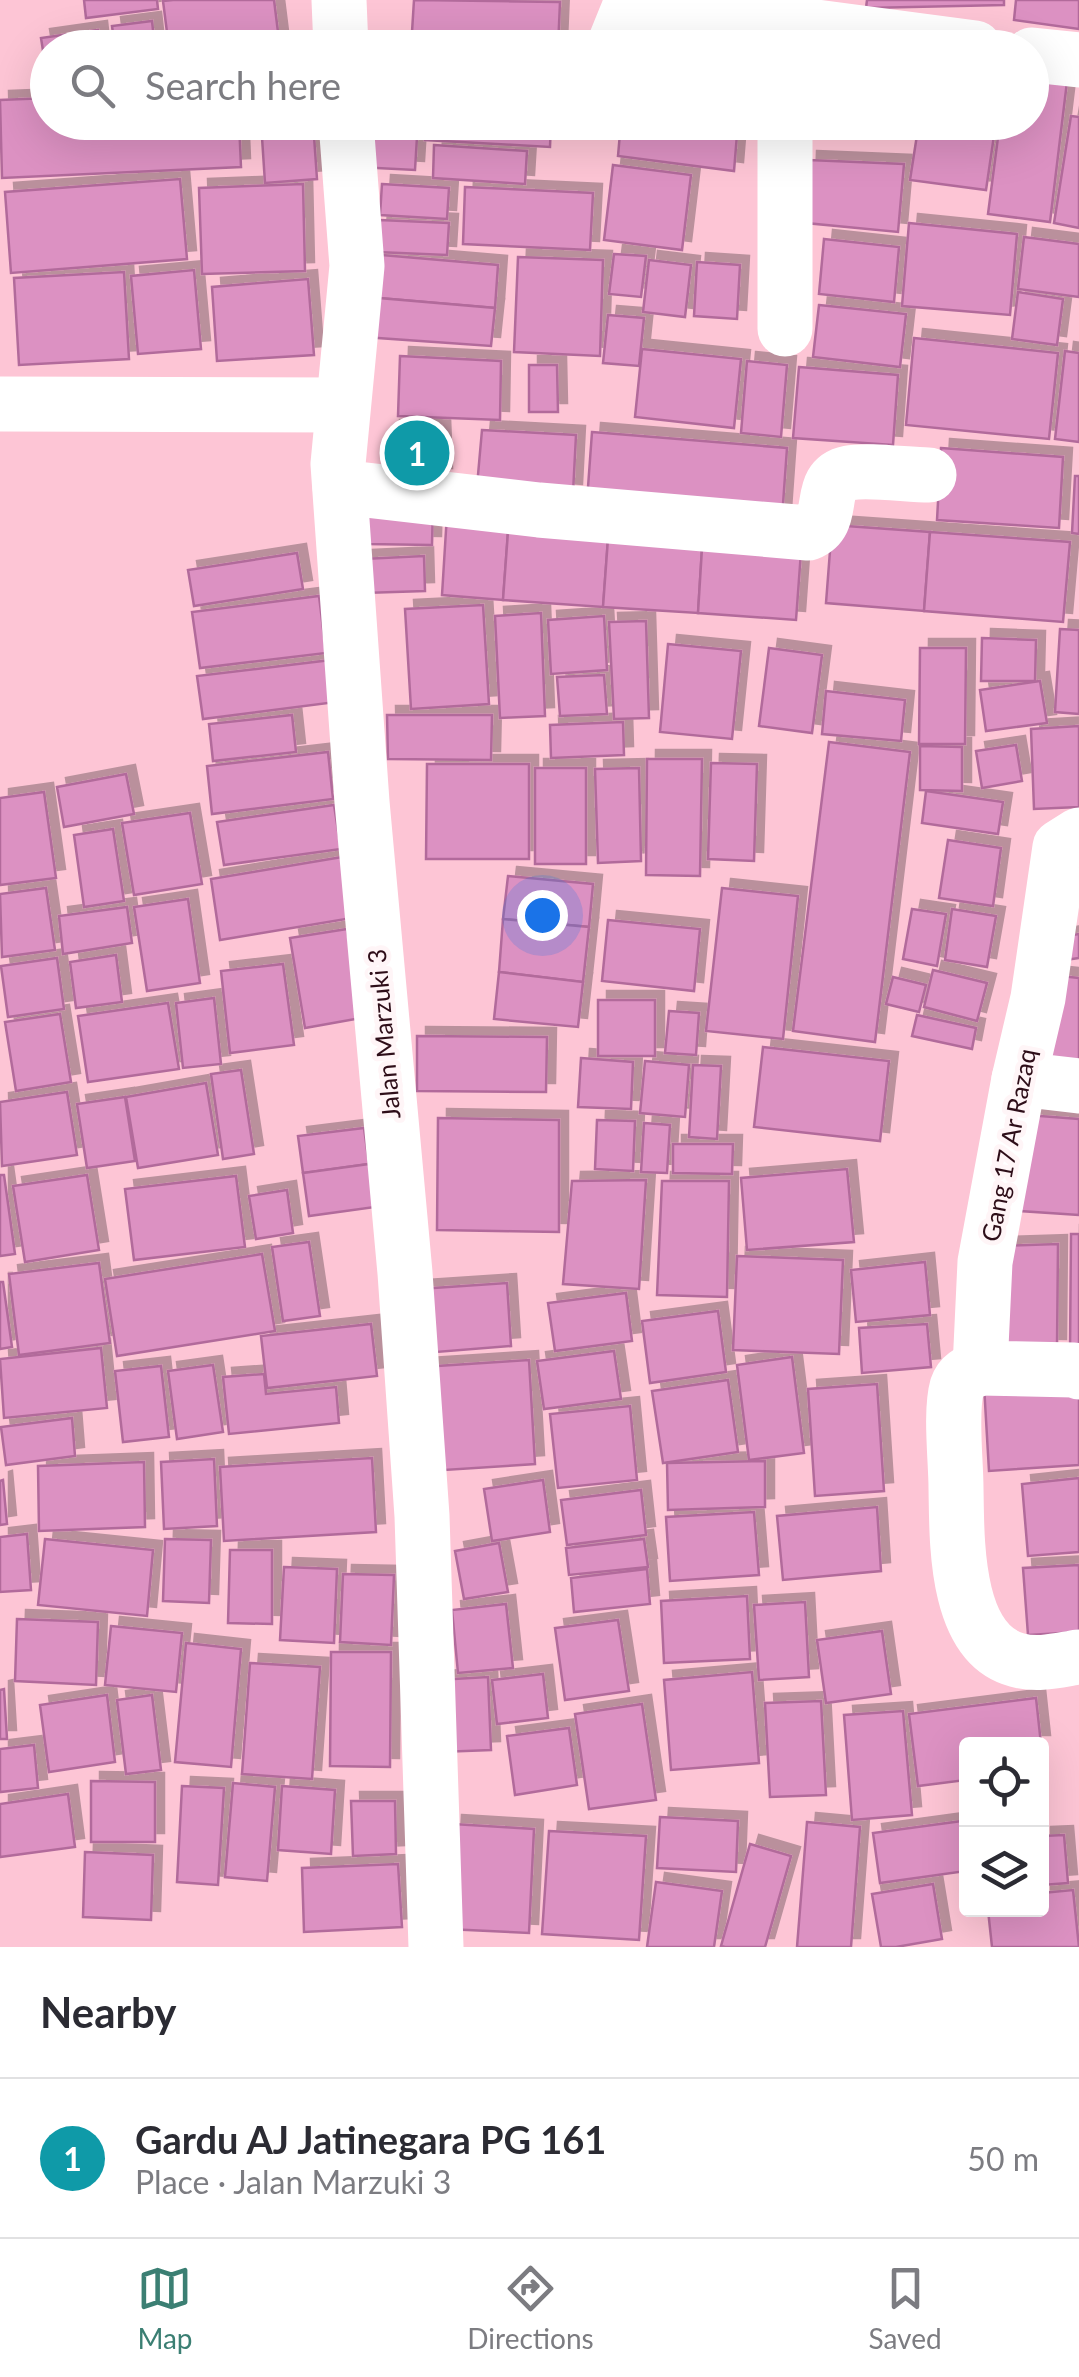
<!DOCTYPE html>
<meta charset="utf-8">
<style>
:root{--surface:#fff;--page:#f2f2f3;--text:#2b2b33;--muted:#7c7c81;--line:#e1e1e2;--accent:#3b7f73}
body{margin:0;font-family:Lato,sans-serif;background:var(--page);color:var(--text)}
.controls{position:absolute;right:30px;bottom:30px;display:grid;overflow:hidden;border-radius:10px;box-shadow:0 10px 40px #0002}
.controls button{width:90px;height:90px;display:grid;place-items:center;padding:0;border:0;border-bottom:2px solid var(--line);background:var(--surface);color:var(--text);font:50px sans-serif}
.you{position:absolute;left:542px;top:915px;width:35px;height:35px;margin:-25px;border:8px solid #fff;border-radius:50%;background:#1a73e8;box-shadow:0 0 0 15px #1a73e833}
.badge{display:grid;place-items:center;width:65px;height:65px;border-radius:50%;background:var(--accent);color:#fff;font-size:32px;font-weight:700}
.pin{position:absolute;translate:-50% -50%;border:5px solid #fff;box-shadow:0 2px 10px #0006}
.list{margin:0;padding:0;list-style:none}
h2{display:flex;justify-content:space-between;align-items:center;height:130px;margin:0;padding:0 40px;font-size:42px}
h2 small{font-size:32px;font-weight:400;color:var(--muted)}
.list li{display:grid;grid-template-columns:65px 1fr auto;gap:30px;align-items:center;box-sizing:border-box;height:160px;padding:0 40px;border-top:2px solid var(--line)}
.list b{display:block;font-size:38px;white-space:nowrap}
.list p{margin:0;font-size:32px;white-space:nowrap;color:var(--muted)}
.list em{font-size:32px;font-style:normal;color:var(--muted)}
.icon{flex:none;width:55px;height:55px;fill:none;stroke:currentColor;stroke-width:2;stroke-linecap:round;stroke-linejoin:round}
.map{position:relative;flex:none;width:1079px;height:1947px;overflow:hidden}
.search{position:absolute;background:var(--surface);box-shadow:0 10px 40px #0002;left:30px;right:30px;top:30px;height:110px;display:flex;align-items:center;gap:25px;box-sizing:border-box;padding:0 35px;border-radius:55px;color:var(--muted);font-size:38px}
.sheet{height:290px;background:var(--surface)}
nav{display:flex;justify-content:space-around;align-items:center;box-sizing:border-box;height:140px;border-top:2px solid var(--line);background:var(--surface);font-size:28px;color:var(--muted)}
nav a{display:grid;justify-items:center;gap:5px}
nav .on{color:var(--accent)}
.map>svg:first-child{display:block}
</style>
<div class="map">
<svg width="1079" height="1947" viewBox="0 0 1079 1947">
<defs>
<filter id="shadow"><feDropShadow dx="9" dy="-9" stdDeviation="0" flood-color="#0004"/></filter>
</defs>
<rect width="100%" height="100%" fill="#fdc5d5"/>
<g fill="#dc91c2" stroke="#b26b9b" stroke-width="2.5" filter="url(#shadow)">
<polygon points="84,0 157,0 158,9 86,18"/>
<polygon points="173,0 274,0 280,48 169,48 163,1"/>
<polygon points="414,0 560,2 558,48 411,48"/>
<polygon points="867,0 1004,0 1004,5 866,8"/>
<polygon points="1016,0 1079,0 1079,29 1014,20"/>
<polygon points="657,16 739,27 738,48 654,48"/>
<polygon points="152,21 155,48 115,48 112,26"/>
<polygon points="98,30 100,48 48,48 48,82 41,38"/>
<polygon points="1032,58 1069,65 1050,222 988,214 1000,122 1032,122"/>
<polygon points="48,98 48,122 239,122 241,167 2,178 0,100"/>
<polygon points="1071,116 1079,117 1079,228 1054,223"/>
<polygon points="261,122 313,122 317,179 265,183"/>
<polygon points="426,122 551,122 550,147 425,140"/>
<polygon points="621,122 738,122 734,171 618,156"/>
<polygon points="919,122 996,122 986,190 910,180"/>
<polygon points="360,134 417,137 415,170 358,167"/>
<polygon points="434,145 527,151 525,184 433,178"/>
<polygon points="808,160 904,164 898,232 806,223"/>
<polygon points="613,165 691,175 682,250 604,240"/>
<polygon points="180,179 187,259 11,273 5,192"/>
<polygon points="303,184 305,271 202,274 199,188"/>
<polygon points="382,184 449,188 447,219 380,215"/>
<polygon points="465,187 593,193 590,250 463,244"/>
<polygon points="379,220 449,223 447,255 377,252"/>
<polygon points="909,223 1017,234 1010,315 902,306"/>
<polygon points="1024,237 1079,244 1079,297 1018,289"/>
<polygon points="824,239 899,247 894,302 819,294"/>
<polygon points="370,254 498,265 495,308 367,297"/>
<polygon points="614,254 646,256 641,297 609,294"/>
<polygon points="518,257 603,260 600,356 514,352"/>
<polygon points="649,260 691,265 685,317 643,312"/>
<polygon points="697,262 740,265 737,319 694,316"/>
<polygon points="194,270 201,349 138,354 131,276"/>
<polygon points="124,272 129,359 19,365 14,278"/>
<polygon points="308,279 314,355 217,361 212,287"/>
<polygon points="1018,292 1063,299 1057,345 1012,339"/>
<polygon points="367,297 495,308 491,346 364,337"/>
<polygon points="819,305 906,314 900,367 813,357"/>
<polygon points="608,315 644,318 639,366 603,363"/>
<polygon points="914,338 1058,353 1049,439 906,425"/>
<polygon points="642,349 741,359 734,428 635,417"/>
<polygon points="1065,351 1079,353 1079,442 1055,439"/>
<polygon points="400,356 501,361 500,420 398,416"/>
<polygon points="747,361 787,365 781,437 741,433"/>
<polygon points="529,365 557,365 558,412 529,412"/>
<polygon points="799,367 898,375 893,445 793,438"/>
<polygon points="441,426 443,477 394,480 391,429"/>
<polygon points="482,430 576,435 573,493 477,486"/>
<polygon points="592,432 787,448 782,518 587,501"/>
<polygon points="941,448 1063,457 1059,528 937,520"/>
<polygon points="1075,476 1079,476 1079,534 1072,533"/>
<polygon points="368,501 433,503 432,545 367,544"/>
<polygon points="447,514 509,518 503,600 442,595"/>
<polygon points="509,518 609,525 603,607 503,600"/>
<polygon points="609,525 703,532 698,613 603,607"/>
<polygon points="832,525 930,532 924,611 826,603"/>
<polygon points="703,532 802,538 796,620 698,613"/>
<polygon points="930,532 1070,542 1063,622 924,611"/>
<polygon points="297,553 303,589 194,606 188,570"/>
<polygon points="424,556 425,591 364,593 363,559"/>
<polygon points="319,596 326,653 200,668 192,612"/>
<polygon points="483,605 489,704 411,709 405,609"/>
<polygon points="541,613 545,716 500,718 495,616"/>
<polygon points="604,616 607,670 551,674 548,620"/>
<polygon points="646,621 649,718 614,719 609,622"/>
<polygon points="1060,629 1079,630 1079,714 1055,712"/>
<polygon points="982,638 1036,640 1035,681 981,681"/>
<polygon points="668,644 741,651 732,739 660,732"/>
<polygon points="769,648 822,655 812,733 759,726"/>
<polygon points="920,648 966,648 965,744 919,744"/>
<polygon points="331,660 336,702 203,719 197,676"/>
<polygon points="604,675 607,714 560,716 557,677"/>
<polygon points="1040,681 1047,723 986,731 980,690"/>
<polygon points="826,691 905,700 901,741 822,734"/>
<polygon points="292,715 296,752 213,761 209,724"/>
<polygon points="387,715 492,715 491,760 388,759"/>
<polygon points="623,722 624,755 551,758 550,725"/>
<polygon points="1079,726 1079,807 1034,809 1031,729"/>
<polygon points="829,742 910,752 875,1042 793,1031"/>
<polygon points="1016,745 1022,781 982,788 976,751"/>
<polygon points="920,746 962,747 962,791 920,790"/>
<polygon points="328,752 333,799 212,814 207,766"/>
<polygon points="647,759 702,759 700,876 646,875"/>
<polygon points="711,763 757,764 754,861 708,859"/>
<polygon points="427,764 529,764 529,859 426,859"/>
<rect x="535" y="768" width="51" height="96"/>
<polygon points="639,768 641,861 598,863 595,769"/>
<polygon points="126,774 134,814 64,827 57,787"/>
<polygon points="926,791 1003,802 998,834 922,823"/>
<polygon points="44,792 56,878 0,885 0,798"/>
<polygon points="334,805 341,849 224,865 217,822"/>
<polygon points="190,813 202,884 134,895 122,823"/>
<polygon points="113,829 124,901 84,907 74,835"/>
<polygon points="948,840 1001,848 993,906 939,898"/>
<polygon points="348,856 358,917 220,940 211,879"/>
<polygon points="508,876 593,884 589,927 503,919"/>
<polygon points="46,888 55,950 2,957 0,894"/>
<polygon points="722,888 798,896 783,1039 706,1031"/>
<polygon points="188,899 200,983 147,991 134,907"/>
<polygon points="127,907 132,943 63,954 59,916"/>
<polygon points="912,909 946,914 937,966 903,959"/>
<polygon points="952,909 996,916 987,967 945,960"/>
<polygon points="503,919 589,927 583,982 499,972"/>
<polygon points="608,920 700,929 694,991 602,981"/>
<polygon points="347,929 361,1018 305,1028 290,938"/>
<polygon points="1079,934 1079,958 1065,960 1060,937"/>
<polygon points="116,955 122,1002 76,1008 70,962"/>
<polygon points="57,958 64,1009 8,1017 1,966"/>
<polygon points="283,964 294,1045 230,1053 221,971"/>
<polygon points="933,970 987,983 977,1021 924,1007"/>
<polygon points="499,972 583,982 578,1027 494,1019"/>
<polygon points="1051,975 1079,978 1079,1068 1043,1064"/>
<polygon points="893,977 926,985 919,1012 886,1004"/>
<polygon points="214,998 221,1064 183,1068 176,1003"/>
<rect x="598" y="1000" width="57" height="56"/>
<polygon points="168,1003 179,1069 88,1082 78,1016"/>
<polygon points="669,1011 699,1013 696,1055 665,1053"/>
<polygon points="60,1014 71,1082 16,1091 5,1022"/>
<polygon points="917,1015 976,1028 972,1049 912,1036"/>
<polygon points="417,1036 547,1037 546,1092 417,1091"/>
<polygon points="763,1047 889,1061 880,1141 754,1127"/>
<polygon points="581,1058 633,1062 631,1109 578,1107"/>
<polygon points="645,1061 689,1065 685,1117 640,1113"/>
<polygon points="693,1065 721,1066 717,1139 689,1137"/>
<polygon points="241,1070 254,1154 223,1159 211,1074"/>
<polygon points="206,1083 218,1155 138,1168 126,1097"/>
<polygon points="67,1092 77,1155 2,1166 0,1102"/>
<polygon points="125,1097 135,1161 87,1168 77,1104"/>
<polygon points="1027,1115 1079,1119 1079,1215 1020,1211"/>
<polygon points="438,1118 559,1120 559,1232 437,1230"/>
<polygon points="597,1120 635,1121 633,1171 595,1169"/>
<polygon points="644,1123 670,1125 667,1173 641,1172"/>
<polygon points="364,1128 369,1164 303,1173 298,1136"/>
<polygon points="673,1144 733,1144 732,1174 673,1173"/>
<polygon points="369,1164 375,1207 309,1216 303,1173"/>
<polygon points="847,1169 854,1242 747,1250 741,1178"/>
<polygon points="0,1175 4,1175 15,1254 0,1256"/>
<polygon points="87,1175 99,1250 25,1262 13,1186"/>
<polygon points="236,1176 245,1247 134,1260 125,1189"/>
<polygon points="646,1180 639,1289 563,1284 572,1181"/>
<polygon points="662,1181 729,1181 727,1297 657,1295"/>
<polygon points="287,1190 293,1233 256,1239 249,1196"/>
<polygon points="1071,1234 1079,1234 1079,1352 1070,1352"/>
<polygon points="309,1242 320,1316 283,1321 272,1247"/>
<polygon points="1058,1244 1057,1348 996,1347 998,1246"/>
<polygon points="262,1254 275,1331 117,1356 105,1279"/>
<polygon points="737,1256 843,1260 839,1354 733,1350"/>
<polygon points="925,1262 930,1315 856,1322 851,1270"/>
<polygon points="99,1263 110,1343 19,1355 9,1274"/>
<polygon points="0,1282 3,1282 12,1347 0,1349"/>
<polygon points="507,1283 511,1346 424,1353 419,1289"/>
<polygon points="626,1293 632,1341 555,1351 548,1303"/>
<polygon points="718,1311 726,1372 650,1383 642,1321"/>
<polygon points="371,1324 377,1376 267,1388 261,1336"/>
<polygon points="927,1324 931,1367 862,1373 859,1328"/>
<polygon points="101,1348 107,1408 4,1418 0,1359"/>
<polygon points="614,1351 621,1399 544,1409 537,1361"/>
<polygon points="792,1357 804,1453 749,1460 737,1365"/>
<polygon points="529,1360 535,1464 429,1471 422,1367"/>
<polygon points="213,1365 223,1432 177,1439 168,1371"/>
<polygon points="161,1366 169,1437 123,1442 115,1371"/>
<polygon points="264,1374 266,1394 336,1387 339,1423 229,1434 223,1377"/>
<polygon points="728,1380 738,1452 663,1463 652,1391"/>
<polygon points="877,1384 884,1491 815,1496 808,1389"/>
<polygon points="984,1385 1079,1386 1079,1465 989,1471"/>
<polygon points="630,1406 637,1480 558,1488 550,1414"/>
<polygon points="72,1418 75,1456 6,1465 1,1427"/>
<polygon points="372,1458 376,1532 224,1541 220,1467"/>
<polygon points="214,1459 217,1526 164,1529 161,1462"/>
<polygon points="765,1461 765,1507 668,1510 667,1463"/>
<polygon points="144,1462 145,1527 39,1531 38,1466"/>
<polygon points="1079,1478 1079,1552 1028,1556 1022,1484"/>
<polygon points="3,1480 7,1524 0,1525 0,1481"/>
<polygon points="543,1480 550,1532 492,1541 484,1489"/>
<polygon points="641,1490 646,1535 567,1545 561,1500"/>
<polygon points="877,1507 881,1571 783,1580 777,1516"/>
<polygon points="754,1512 759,1575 670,1581 666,1517"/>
<polygon points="27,1534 31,1590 0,1592 0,1537"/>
<polygon points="45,1539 153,1550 147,1616 38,1605"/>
<polygon points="165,1539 211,1540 209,1603 163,1601"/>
<polygon points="644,1539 648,1567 569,1575 566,1548"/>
<polygon points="499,1543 508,1592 464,1599 455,1551"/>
<polygon points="230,1550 272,1550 272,1624 228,1623"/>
<polygon points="1079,1565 1079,1632 1028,1635 1023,1568"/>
<polygon points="284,1567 337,1569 334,1643 280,1640"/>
<polygon points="647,1569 650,1604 574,1612 571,1578"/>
<polygon points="343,1574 394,1575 391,1645 340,1642"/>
<polygon points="747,1596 750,1659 664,1663 661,1601"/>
<polygon points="805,1602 809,1677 759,1680 754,1605"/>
<polygon points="506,1604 513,1668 458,1673 452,1610"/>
<polygon points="17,1619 98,1622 96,1685 15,1681"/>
<polygon points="618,1620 629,1691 565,1700 555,1628"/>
<polygon points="111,1626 182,1633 176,1692 105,1685"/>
<polygon points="882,1631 891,1694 826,1703 817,1640"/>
<polygon points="186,1643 241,1649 231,1767 175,1762"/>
<polygon points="331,1652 391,1652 390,1767 330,1766"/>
<polygon points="250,1663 320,1667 312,1779 242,1774"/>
<polygon points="752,1672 759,1763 671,1770 664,1680"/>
<polygon points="543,1674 548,1718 497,1724 492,1680"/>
<polygon points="488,1677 491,1750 440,1752 437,1680"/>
<polygon points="4,1689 7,1739 0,1739 0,1690"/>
<polygon points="107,1695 115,1762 49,1772 40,1705"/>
<polygon points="152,1695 161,1770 126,1774 117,1700"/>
<polygon points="1036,1698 1041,1744 966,1744 966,1780 918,1786 909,1714"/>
<polygon points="821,1701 826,1795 770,1797 765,1703"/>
<polygon points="642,1704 656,1800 589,1809 575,1714"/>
<polygon points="903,1711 912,1815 852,1820 844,1715"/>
<polygon points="569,1728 577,1785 515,1795 507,1736"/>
<polygon points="34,1745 38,1788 0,1792 0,1749"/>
<polygon points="91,1781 155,1782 155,1842 91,1842"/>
<polygon points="233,1783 275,1787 267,1881 225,1877"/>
<polygon points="182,1786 224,1788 218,1885 177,1882"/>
<polygon points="282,1786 335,1790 331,1854 278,1850"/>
<polygon points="68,1794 75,1847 0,1857 0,1804"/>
<polygon points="351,1801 395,1801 396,1854 353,1856"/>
<polygon points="660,1817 738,1821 736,1872 657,1868"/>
<polygon points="962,1821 966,1871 880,1883 873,1833"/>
<polygon points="807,1822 860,1827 851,1947 797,1947"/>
<polygon points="453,1824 534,1829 529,1933 447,1929"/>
<polygon points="549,1831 646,1836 639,1940 542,1934"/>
<polygon points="1064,1835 1068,1883 1042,1885 1042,1836"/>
<polygon points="750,1844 791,1856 765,1947 725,1947 721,1946"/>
<polygon points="85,1852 153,1855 151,1920 83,1917"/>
<polygon points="398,1864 402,1927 304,1932 302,1868"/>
<polygon points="656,1882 722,1891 714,1947 647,1947"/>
<polygon points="933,1884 942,1939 896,1947 881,1947 872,1894"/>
<polygon points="1073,1890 1079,1947 992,1947 988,1910 1042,1910 1042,1893"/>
</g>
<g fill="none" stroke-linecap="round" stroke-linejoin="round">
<g stroke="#fff" stroke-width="55">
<polyline points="339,0 341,48"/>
<polyline points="613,48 628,11 638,7 778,22 975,48"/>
<polyline points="1032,55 1079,60"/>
<polyline points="346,122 357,266 338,464 362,802 405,1273 422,1516 436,1947"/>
<polyline points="785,329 785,122"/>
<polyline points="0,404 342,405"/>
<path d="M340 487 539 510 808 533C839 521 814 480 849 473 867 469 909 475 929 475"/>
<polyline points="1079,835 1060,847 1038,998 1019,1079 985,1262 980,1368 1074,1370 1079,1372"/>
<polyline points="1019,1079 1079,1086"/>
<path d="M980 1368C970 1372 961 1375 957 1387 950 1412 956 1461 956 1488 957 1539 954 1643 1017 1660 1038 1666 1059 1660 1079 1657"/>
</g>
</g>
<g text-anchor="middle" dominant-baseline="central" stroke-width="10" stroke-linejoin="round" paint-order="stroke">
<g font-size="25" fill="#2e0e19" stroke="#fff5f7">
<text transform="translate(383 1034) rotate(-95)">Jalan Marzuki 3</text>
<text transform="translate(1008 1145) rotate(-79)">Gang 17 Ar Razaq</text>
</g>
</g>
</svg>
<div class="controls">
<button><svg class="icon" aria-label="locate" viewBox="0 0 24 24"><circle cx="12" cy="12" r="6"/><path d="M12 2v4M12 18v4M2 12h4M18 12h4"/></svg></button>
<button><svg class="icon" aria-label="layers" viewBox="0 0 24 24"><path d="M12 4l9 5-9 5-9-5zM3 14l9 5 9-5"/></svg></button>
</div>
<div class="you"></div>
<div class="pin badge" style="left:417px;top:453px;background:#0f9aa8">1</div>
<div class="search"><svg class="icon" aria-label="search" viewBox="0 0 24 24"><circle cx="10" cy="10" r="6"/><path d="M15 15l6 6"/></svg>Search here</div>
</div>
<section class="sheet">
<h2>Nearby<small></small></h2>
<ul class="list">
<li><span class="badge" style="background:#0f9aa8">1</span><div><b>Gardu AJ Jatinegara PG 161</b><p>Place · Jalan Marzuki 3</p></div><em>50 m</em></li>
</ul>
</section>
<nav>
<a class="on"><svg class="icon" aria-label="map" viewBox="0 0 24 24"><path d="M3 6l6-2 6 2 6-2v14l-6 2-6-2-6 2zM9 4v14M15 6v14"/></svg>Map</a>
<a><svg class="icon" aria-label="directions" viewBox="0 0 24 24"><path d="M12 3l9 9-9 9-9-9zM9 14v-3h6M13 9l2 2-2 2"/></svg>Directions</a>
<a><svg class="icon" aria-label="saved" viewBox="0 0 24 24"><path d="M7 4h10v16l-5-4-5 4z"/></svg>Saved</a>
</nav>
